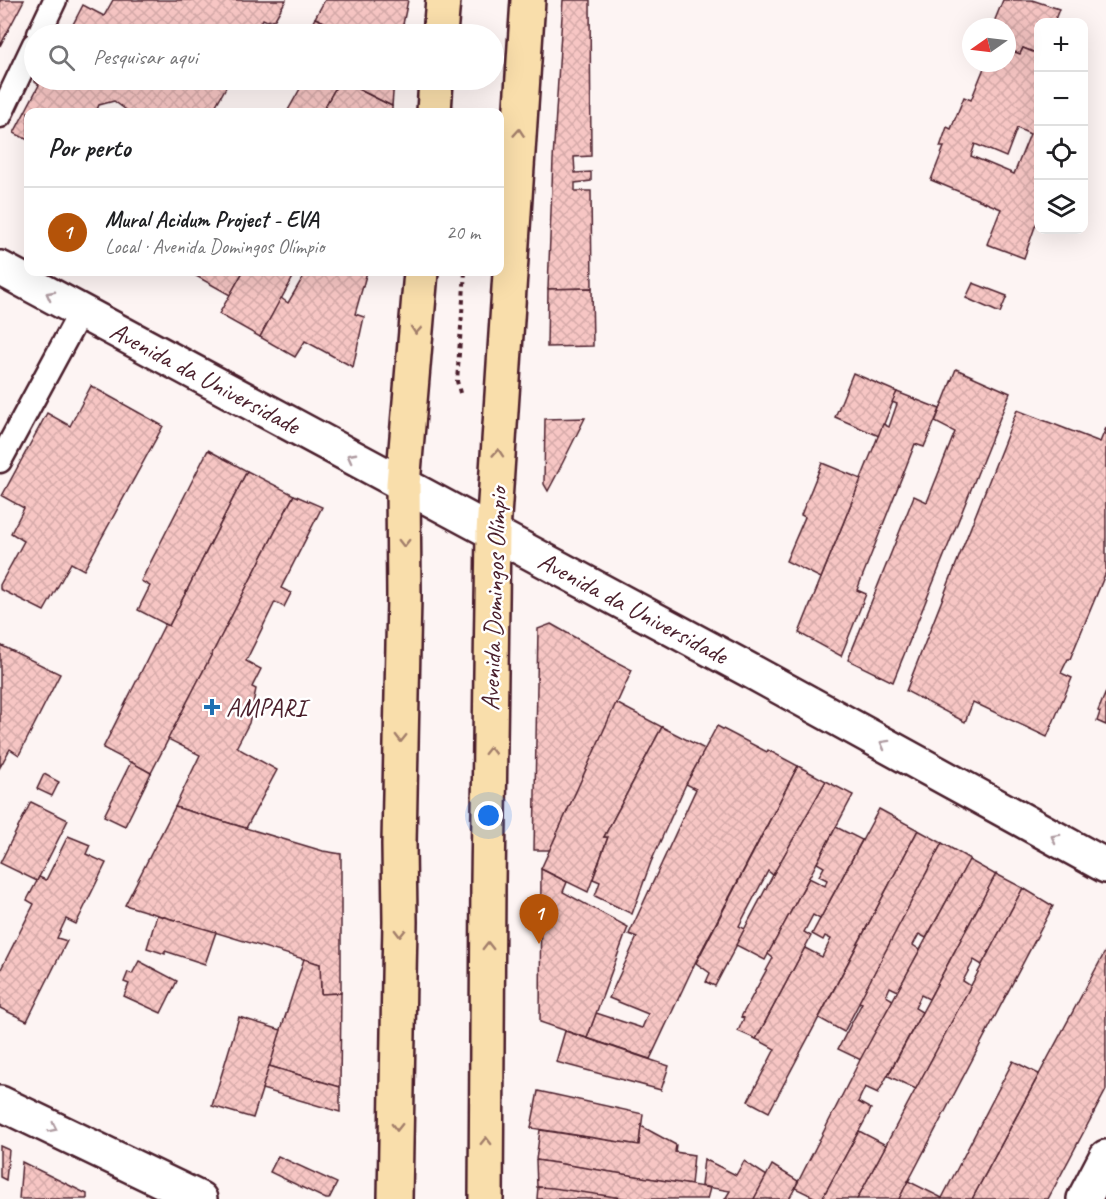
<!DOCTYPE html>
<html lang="pt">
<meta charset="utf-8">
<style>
:root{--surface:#fff;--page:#f2f2f2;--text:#202124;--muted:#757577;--line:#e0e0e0;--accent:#b45309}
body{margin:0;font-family:Caveat,sans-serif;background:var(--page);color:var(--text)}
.controls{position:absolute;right:18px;top:18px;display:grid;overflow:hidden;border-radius:12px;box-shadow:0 6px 24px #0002}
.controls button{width:54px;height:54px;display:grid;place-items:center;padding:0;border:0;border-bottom:2px solid var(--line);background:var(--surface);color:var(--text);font:30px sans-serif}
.compass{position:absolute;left:962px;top:18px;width:54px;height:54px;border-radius:50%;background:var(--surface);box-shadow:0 6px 24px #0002;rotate:256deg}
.you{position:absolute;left:489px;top:816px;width:21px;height:21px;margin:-15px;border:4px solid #fff;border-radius:50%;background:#1a73e8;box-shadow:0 0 0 9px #1a73e833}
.badge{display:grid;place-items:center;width:39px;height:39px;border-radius:50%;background:var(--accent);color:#fff;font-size:20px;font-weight:700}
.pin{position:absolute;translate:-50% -50px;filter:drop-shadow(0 2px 3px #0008)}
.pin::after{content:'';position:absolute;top:32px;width:21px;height:18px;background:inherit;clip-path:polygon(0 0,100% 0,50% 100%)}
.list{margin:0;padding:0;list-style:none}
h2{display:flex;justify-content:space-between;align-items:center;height:78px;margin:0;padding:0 24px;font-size:26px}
h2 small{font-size:20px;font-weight:400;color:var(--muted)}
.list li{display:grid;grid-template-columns:39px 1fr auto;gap:18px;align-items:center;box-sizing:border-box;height:90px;padding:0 24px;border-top:2px solid var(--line)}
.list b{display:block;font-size:22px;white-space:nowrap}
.list p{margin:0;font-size:20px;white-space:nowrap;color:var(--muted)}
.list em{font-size:20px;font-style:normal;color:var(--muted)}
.icon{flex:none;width:33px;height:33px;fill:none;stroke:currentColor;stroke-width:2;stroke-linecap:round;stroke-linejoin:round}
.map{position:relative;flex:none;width:1106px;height:1199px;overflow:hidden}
.search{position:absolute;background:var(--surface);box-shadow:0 6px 24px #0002;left:24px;top:24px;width:480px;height:66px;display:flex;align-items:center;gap:15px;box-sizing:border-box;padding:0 21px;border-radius:33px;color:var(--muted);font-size:22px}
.panel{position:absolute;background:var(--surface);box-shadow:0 6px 24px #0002;left:24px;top:108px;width:480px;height:168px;border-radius:12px}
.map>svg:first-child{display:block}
</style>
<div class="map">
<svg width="1106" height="1199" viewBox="0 0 1106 1199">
<defs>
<pattern id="building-cross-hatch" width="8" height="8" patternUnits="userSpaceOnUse" patternTransform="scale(1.5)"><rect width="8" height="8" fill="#f7c6c4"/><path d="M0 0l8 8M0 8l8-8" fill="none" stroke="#d5aaa9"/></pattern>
</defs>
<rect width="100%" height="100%" fill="#fdf4f3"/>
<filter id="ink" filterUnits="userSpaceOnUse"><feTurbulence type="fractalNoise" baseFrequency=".0167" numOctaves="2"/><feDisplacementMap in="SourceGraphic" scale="12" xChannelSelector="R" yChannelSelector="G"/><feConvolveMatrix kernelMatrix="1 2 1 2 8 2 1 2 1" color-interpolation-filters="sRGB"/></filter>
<g filter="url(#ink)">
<g fill="url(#building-cross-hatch)" stroke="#4a1f2b" stroke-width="1.5" fill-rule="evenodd">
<polygon points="0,0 24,0 0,46"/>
<polygon points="113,0 286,0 275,19 267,21 263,19 254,34 68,34 83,5 104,16"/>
<polygon points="325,0 408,0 401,34 351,34 315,18"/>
<polygon points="563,0 590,0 591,156 574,157 575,173 591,172 591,181 575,183 575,191 591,191 592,288 548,289 553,160"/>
<polygon points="1003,0 1032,0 1059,9 1054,22 1038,22 1038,54 1023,48 1020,54 1007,49 1007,27 992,27"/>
<polygon points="315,18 340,29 351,34 307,34"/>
<path d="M1023 48 1038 54V218L1024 258 987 244 1001 209 931 180 944 147H940L947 127 951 129 964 97 971 100 986 63H1007V49L1020 54ZM1017 128 1030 134 1014 174 971 156 975 144 1006 157Z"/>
<polygon points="35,80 230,80 212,112 129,112 114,101 99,105 96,112 28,112 28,140 14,133 39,85 35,82"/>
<polygon points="305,80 340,80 322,112 287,112"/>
<polygon points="340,80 392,106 392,112 322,112"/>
<polygon points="340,80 394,80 392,106"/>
<polygon points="189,272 243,272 230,295"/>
<polygon points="243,272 296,272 260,337 219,314"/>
<polygon points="306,272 367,272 355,314 364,317 353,367 305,341 295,357 260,337 281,298 288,303"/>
<polygon points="973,283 1007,296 1000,313 966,298"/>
<polygon points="592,288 593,346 547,347 548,289"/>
<polygon points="956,369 1010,393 893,682 848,660 914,496 927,502 955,432 935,422"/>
<polygon points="853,373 897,392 879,436 835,417"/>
<polygon points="91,386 163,426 84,570 71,563 44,611 0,589 0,585 24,541 11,533 24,508 2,496 47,413 70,426"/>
<polygon points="897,392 940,409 924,447 915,444 857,590 866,594 841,656 799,633 883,424 889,427 897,404 892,402"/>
<polygon points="1017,410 1100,442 1106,428 1106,572 1070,659 1068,659 1061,673 1072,678 1047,737 973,702 965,722 906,691"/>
<polygon points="585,418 556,476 548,491 544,484 545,419"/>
<polygon points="208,450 247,471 169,626 138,610 150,586 141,581"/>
<polygon points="822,463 861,479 821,578 786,561 805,517 801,515"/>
<polygon points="247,471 294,495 151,773 103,748 165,624 169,626"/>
<polygon points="294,495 322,507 281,588 291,593 284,607 275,602 246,661 261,669 252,687 256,689 249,723 237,746 241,750 277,770 246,828 175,807 200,755 168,739"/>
<polygon points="551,624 606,655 605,656 632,670 550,850 534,850 538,629"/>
<polygon points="0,645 60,674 19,755 10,749 0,767"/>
<polygon points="1106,692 1106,725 1097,721 1100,712 1098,711"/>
<polygon points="616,703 662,727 604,837 608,837 588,892 541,869"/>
<polygon points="717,726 767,752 768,750 798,766 695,963 650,1059 587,1038 596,1013 642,1028 648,1014 609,998 637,937 629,934 696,789 686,784"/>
<polygon points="662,727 705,749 686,784 651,862 632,914 595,896 600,882 593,879 608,837 604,837"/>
<polygon points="131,762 151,773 125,826 104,816"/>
<polygon points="798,766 826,781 773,875 768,871 739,926 745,929 715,986 706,982 710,973 696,963"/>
<polygon points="44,774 59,782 52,796 37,789"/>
<polygon points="826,781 853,795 765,960 736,945 773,875"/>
<polygon points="31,802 68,820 37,881 0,863"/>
<polygon points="175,807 323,851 341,854 341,993 321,994 320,964 125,905"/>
<polygon points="879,809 918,830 769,1112 748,1101 775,1049 756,1039 804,949 805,948 822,957 831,939 825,936 823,940 812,934"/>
<polygon points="836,827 862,840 820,919 813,915 804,932 811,936 756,1039 738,1031 744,1018 741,1017 773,958 768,954 809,878 825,886 827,880 819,876 824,867 817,863"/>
<polygon points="918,830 942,843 844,1032 819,1018"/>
<polygon points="68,836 90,845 86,854 106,863 76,924 66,919 57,938 67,941 27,1021 0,1008 0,969 1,969 34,904 27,900 37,881 39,877 46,880"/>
<polygon points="942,843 970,859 926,938 919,934 913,945 920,950 898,991 890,987 886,996 893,1000 861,1060 838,1049 862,1003 859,1002"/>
<polygon points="969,860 996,875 982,900 929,999 921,995 915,1008 922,1012 878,1093 865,1087 858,1102 871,1109 822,1199 818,1199 795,1188 861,1058"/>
<polygon points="541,869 567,882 563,892 628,927 587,1038 540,1022"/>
<polygon points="996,874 1023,888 982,965 974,960 963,981 971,986 916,1089 888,1076"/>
<polygon points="1023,888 1053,906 899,1199 857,1199"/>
<polygon points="157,915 216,932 205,964 165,951 165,954 147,948"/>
<polygon points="1106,950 1106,1090 1048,1199 972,1199"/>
<polygon points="304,959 320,964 321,994 341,993 340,1087 269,1066"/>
<polygon points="139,961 177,981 161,1013 124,996 129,984 124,982 128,972 132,974"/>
<polygon points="239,1017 281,1030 253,1118 212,1106"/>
<polygon points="565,1031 669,1066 661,1090 556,1062"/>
<polygon points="1013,1061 1039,1074 972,1199 899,1199 908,1181 942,1198"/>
<polygon points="269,1066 340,1087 340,1112 262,1089"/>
<polygon points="538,1091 643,1114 639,1145 531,1128"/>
<polygon points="641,1126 676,1145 675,1152 694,1155 691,1185 536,1160 540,1130 639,1145"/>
<polygon points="859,1131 886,1145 857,1199 827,1199 823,1197"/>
<polygon points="0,1146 9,1150 6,1180 0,1177"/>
<polygon points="278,1156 337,1183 329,1199 326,1199 270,1172"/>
<polygon points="704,1159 736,1175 744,1161 767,1176 754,1199 725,1199 730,1191 701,1186"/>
<polygon points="536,1160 556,1163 710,1188 707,1199 629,1199 537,1187"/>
<polygon points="22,1162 87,1194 87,1199 19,1199"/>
<polygon points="772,1165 798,1181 795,1188 789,1199 754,1199"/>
<polygon points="538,1187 553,1188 629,1199 537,1199"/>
</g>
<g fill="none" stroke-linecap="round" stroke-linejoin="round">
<g stroke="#4a1f2b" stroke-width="27">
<g id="lane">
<polyline points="39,34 55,0"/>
<polyline points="0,116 34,44"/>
<polyline points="0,461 81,311"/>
</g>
</g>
<g stroke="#4a1f2b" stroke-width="38">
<g id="street">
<polyline points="0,1103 200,1199"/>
<polyline points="1084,1199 1106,1157"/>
</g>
</g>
<g stroke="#4a1f2b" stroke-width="38">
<polyline id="secondary" points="0,268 747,669 1106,866"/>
</g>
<g stroke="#4a1f2b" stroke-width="38">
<g id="primary">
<polyline points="440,34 443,0"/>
<polyline points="434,112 436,80"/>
<polyline points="395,1199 400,922 399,844 404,596 403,484 421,272"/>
<polyline points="486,1199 488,883 493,532 528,0"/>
</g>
</g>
<polyline stroke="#4a1f2b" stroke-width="4" stroke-dasharray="4.5 4.5" stroke-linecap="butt" points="460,393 457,381 465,272"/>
<use href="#lane" stroke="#fff" stroke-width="22"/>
<use href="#street" stroke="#fff" stroke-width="33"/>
<use href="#secondary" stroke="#fff" stroke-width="33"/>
<use href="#primary" stroke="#f9deab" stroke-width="33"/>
</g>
<defs><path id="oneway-chevron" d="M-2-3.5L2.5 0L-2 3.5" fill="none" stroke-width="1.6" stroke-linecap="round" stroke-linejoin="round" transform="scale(1.5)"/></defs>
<g stroke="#a27e6b">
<use href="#oneway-chevron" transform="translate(519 133) rotate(-86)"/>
<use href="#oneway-chevron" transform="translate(416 330) rotate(94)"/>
<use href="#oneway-chevron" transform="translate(498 453) rotate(-86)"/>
<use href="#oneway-chevron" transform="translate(404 543) rotate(90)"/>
<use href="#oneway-chevron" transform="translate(401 738) rotate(91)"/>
<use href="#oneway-chevron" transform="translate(490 751) rotate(-89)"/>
<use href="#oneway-chevron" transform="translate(400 933) rotate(91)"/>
<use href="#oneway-chevron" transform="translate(488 946) rotate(-90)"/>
<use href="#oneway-chevron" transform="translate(397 1127) rotate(91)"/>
<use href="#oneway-chevron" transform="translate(486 1141) rotate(-89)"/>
</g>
<g stroke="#ae9aa0">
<use href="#oneway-chevron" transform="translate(50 295) rotate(-152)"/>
<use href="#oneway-chevron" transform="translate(351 457) rotate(-152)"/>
<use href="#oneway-chevron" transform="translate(884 744) rotate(-151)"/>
<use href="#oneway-chevron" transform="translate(1055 838) rotate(-151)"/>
<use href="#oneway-chevron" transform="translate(53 1128) rotate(26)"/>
</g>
</g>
<path fill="#1f6fb2" stroke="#fff" stroke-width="2" d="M209 698h6v6h6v6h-6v6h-6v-6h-6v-6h6z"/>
<g text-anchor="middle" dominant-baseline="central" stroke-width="5" stroke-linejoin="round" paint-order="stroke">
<g font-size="26" fill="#4a1f2b" stroke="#fff">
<text transform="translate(205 378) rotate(28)">Avenida da Universidade</text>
<text transform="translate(494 599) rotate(-88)">Avenida Domingos Olímpio</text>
<text transform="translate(633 608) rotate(28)">Avenida da Universidade</text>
</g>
<g font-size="26" fill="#4a1f2b" stroke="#fff" text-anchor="start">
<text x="226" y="707">AMPARI</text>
</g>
</g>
</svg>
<div class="controls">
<button>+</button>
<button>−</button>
<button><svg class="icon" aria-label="locate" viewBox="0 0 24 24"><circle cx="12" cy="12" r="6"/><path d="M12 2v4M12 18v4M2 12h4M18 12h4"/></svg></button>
<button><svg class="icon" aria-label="layers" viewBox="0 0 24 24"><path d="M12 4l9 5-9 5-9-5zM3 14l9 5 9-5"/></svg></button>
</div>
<svg class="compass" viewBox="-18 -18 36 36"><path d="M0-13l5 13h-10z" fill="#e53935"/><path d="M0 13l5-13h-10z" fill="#757577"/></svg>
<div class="you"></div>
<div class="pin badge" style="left:539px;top:944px">1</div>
<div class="search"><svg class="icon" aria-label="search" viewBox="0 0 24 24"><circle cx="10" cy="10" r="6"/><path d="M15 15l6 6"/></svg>Pesquisar aqui</div>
<section class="panel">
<h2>Por perto<small></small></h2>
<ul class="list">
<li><span class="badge">1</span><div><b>Mural Acidum Project - EVA</b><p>Local · Avenida Domingos Olímpio</p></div><em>20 m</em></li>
</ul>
</section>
</div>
